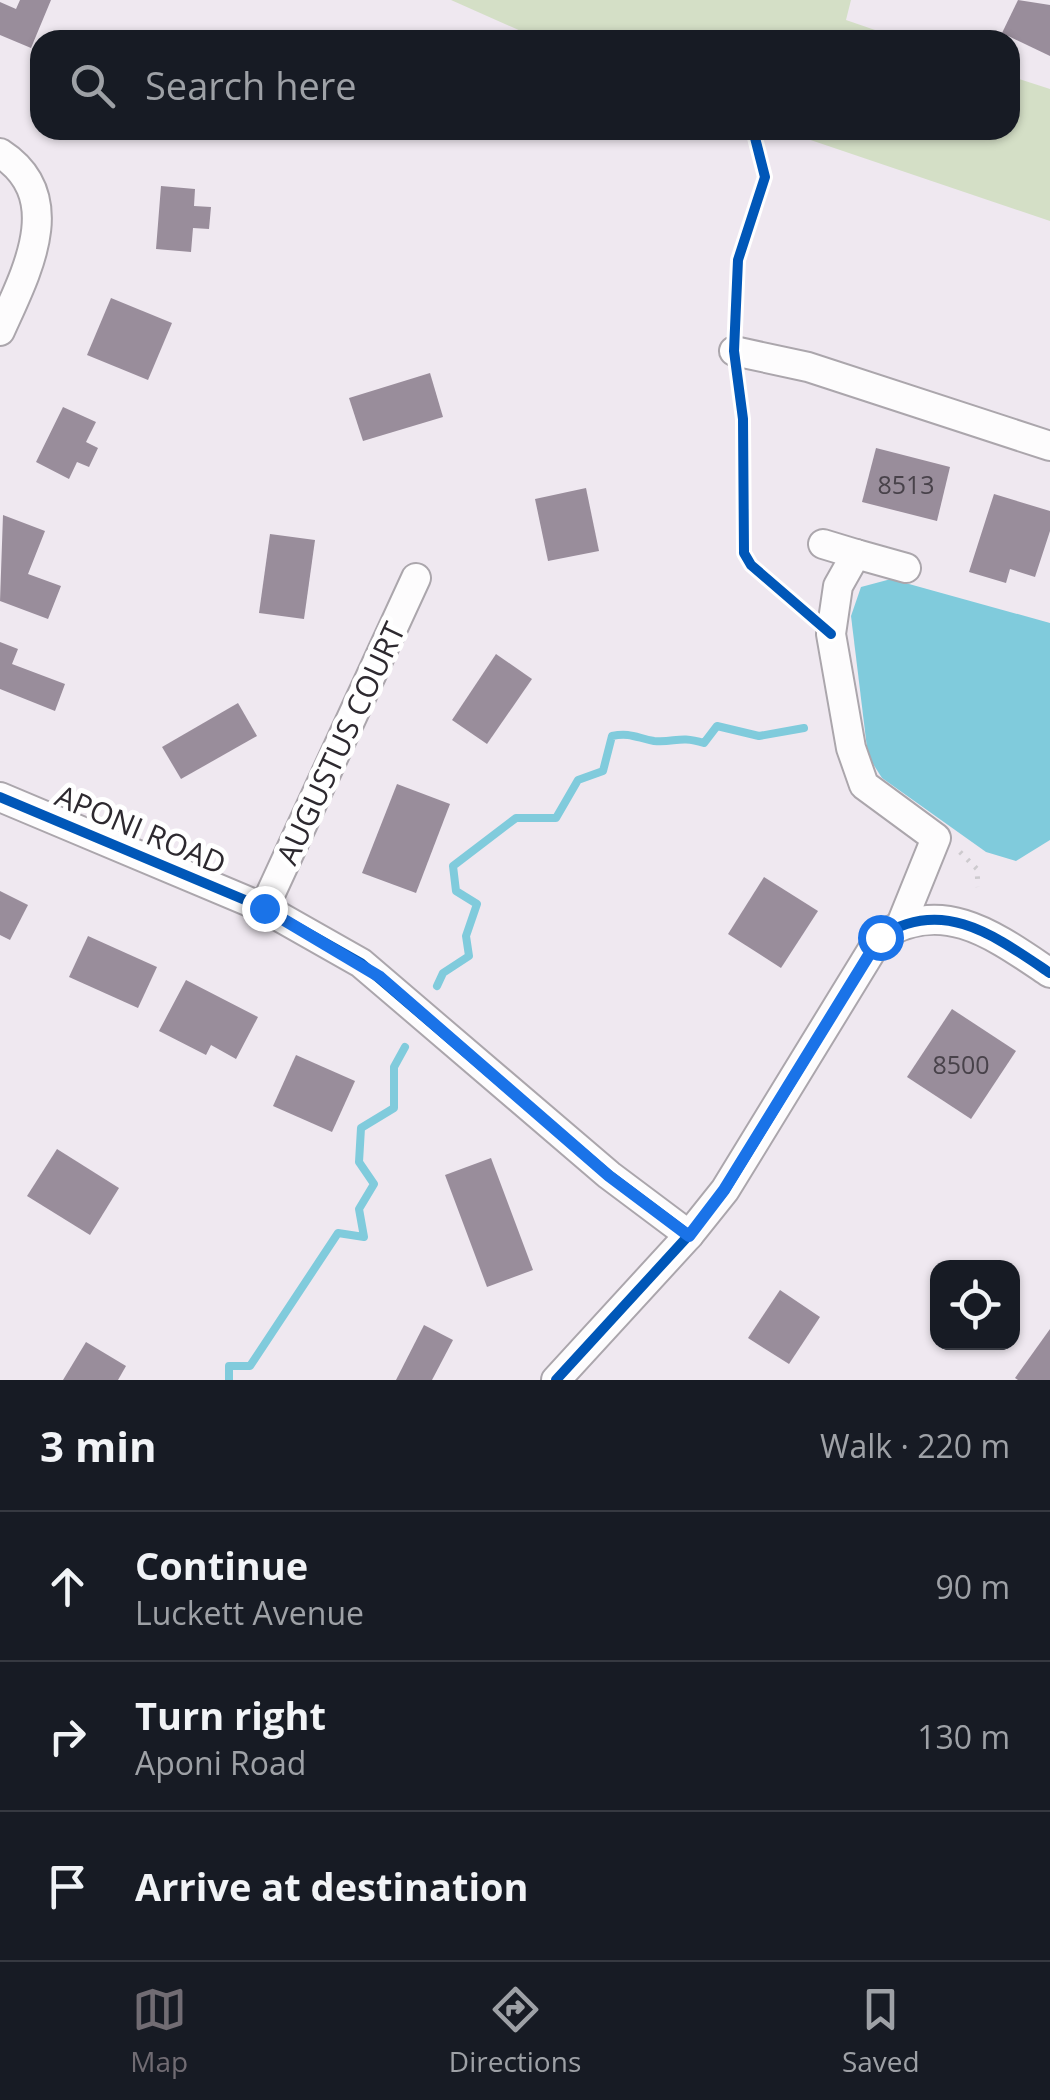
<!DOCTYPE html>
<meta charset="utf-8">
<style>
:root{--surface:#171b24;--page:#20242c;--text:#f1f3f6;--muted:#9ea1a6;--line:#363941;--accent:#716c73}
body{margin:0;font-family:"Open Sans",sans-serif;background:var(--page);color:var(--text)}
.controls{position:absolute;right:30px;bottom:30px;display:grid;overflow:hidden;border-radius:20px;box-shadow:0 2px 8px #0004}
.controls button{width:90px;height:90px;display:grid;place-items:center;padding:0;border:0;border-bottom:2px solid var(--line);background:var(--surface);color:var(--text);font:50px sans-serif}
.stop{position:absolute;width:30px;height:30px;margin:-22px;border:8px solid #1a73e8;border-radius:50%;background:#fff}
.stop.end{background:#1a73e8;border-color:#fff;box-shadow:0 2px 10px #0008}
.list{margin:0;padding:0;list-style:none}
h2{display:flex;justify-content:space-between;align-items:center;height:130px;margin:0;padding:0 40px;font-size:42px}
h2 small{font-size:32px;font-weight:400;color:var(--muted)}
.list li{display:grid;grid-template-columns:65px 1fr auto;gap:30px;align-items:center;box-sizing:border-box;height:150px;padding:0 40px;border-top:2px solid var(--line)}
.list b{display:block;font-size:38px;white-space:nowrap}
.list p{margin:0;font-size:32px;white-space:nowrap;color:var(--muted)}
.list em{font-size:32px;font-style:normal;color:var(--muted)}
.icon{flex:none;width:55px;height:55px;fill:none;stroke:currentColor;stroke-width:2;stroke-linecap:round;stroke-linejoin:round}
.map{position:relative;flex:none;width:1050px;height:1380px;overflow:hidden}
.search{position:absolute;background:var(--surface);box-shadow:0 2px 8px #0004;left:30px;right:30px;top:30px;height:110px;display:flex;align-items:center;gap:25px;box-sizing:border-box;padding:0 35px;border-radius:30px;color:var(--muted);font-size:38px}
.sheet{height:580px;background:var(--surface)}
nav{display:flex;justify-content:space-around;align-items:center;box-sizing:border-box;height:140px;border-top:2px solid var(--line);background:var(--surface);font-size:28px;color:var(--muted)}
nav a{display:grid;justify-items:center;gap:5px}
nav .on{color:var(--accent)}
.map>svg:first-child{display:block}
</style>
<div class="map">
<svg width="1050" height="1380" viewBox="0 0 1050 1380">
<rect width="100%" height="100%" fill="#efe8f0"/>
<g fill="#d4dfc6">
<polygon points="451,0 851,0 846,20 904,40 541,40"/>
<polygon points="1010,76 1050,89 1050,221 781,130 1010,130"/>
</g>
<polygon fill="#80cbdc" points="891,579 1050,623 1050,840 1016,861 986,852 882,778 868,756 851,616 861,587"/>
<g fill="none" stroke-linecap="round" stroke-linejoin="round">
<g stroke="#80cbdc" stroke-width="8">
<path d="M437 986 443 973 469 956 466 936 477 904 456 891 453 866 516 818H556L578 780 603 771 612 736C630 732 637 738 654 741 675 743 679 735 704 743L717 726 759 736 804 728"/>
<polyline points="229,1380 229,1366 250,1366 338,1233 364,1237 359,1209 374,1184 359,1162 361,1128 394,1108 394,1067 405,1047"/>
</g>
</g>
<g fill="#998d9b">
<polygon points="20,0 51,0 31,48 0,35 0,2 16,9"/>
<polygon points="1018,0 1050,5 1050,56 1002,33"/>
<polygon points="161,186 195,189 194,206 211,207 209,229 193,228 191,252 156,249"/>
<polygon points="111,298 172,323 148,380 87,355"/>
<polygon points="430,373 443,417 363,441 349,398"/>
<polygon points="63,407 96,422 86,442 98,448 89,467 77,462 69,479 36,462"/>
<polygon points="876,448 950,467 937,521 862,502"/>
<polygon points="586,488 599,551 548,561 535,499"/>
<polygon points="994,494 1050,511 1050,531 1035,577 1010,569 1006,583 969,572"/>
<polygon points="3,515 45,531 28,574 61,586 48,619 0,601"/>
<polygon points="270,534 315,540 304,619 259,613"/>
<polygon points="0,642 18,649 12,664 65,684 55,711 0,689"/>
<polygon points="496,654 532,679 487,744 452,720"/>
<polygon points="238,703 257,736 181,779 162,747"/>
<polygon points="397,784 450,804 416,893 362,873"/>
<polygon points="764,877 818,911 781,968 728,934"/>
<polygon points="0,891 28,905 10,940 0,935"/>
<polygon points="88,936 157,967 138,1008 69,977"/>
<polygon points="186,980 258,1017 236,1059 211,1045 206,1055 159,1031"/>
<polygon points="952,1009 1016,1051 971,1119 907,1077"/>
<polygon points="296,1055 355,1081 332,1132 273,1106"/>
<polygon points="57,1149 119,1188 90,1235 27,1196"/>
<polygon points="491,1158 533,1270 487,1287 445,1175"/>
<polygon points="780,1290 820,1317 789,1364 748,1338"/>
<polygon points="424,1325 453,1340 432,1380 396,1380"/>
<polygon points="1050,1329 1050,1380 1018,1380 1015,1378"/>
<polygon points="86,1342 126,1366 118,1380 63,1380"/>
</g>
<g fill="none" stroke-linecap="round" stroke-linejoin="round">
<g stroke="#aba6ac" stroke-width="32">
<g id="minor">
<path d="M0 153C68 197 26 273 0 331"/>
<polyline points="734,351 808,367 1050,446"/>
<polyline points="823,544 856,554"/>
<polyline points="0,797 264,908 361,963 609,1175 689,1235"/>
<polyline points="264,908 416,578"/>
<polyline points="902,922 936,838 864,785 851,748 831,634 838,586 856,554 906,568"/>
<path d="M556 1380 689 1235 725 1190 880 937C943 896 995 936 1050 973"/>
</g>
</g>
<polyline stroke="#cdcace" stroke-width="5" stroke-dasharray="2.5 8" stroke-linecap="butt" points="960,852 977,869 978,887"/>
<use href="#minor" stroke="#fdfcfd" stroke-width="28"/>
<g stroke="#fff" stroke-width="16">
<g id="cycleway">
<polyline points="753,130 765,177 738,260 734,351 743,419 744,553 751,565 831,634"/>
<polyline points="0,797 264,908 361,963 609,1175 689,1235"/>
<path d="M556 1380 689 1235 725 1190 880 937C943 896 995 936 1050 973"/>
</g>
</g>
<use href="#cycleway" stroke="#0057b8" stroke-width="10"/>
</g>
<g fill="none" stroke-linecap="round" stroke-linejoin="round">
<polyline stroke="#1a73e8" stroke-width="12" points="264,908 380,977 609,1176 689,1236 724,1190 880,937"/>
</g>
<g text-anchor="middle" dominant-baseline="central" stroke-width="10" stroke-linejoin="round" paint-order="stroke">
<g font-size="25" fill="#48424a">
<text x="906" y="484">8513</text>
<text x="961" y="1064">8500</text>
</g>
<g font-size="30" fill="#2d292f" stroke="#fff">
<text transform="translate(340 743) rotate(-65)">AUGUSTUS COURT</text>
<text transform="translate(141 829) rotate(23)">APONI ROAD</text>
</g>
</g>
</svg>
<div class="controls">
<button><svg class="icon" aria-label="locate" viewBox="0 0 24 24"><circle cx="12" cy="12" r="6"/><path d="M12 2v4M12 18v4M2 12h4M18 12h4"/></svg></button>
</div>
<div class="stop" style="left:880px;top:937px"></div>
<div class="stop end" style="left:264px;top:908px"></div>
<div class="search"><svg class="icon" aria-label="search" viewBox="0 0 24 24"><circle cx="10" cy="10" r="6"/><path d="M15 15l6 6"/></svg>Search here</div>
</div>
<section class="sheet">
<h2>3 min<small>Walk · 220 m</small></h2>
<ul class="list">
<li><svg class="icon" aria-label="ahead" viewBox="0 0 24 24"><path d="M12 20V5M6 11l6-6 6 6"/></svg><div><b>Continue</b><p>Luckett Avenue</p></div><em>90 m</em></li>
<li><svg class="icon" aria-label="right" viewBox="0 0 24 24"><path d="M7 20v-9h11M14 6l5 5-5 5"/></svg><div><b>Turn right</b><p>Aponi Road</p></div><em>130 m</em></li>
<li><svg class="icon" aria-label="arrive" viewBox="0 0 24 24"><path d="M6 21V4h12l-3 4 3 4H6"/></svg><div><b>Arrive at destination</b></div></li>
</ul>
</section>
<nav>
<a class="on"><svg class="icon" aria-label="map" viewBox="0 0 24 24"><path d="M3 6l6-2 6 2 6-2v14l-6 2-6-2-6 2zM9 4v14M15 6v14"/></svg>Map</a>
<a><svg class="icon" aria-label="directions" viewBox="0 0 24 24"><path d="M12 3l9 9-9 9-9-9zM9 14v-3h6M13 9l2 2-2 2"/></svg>Directions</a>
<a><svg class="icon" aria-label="saved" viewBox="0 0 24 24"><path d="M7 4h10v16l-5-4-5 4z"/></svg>Saved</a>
</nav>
